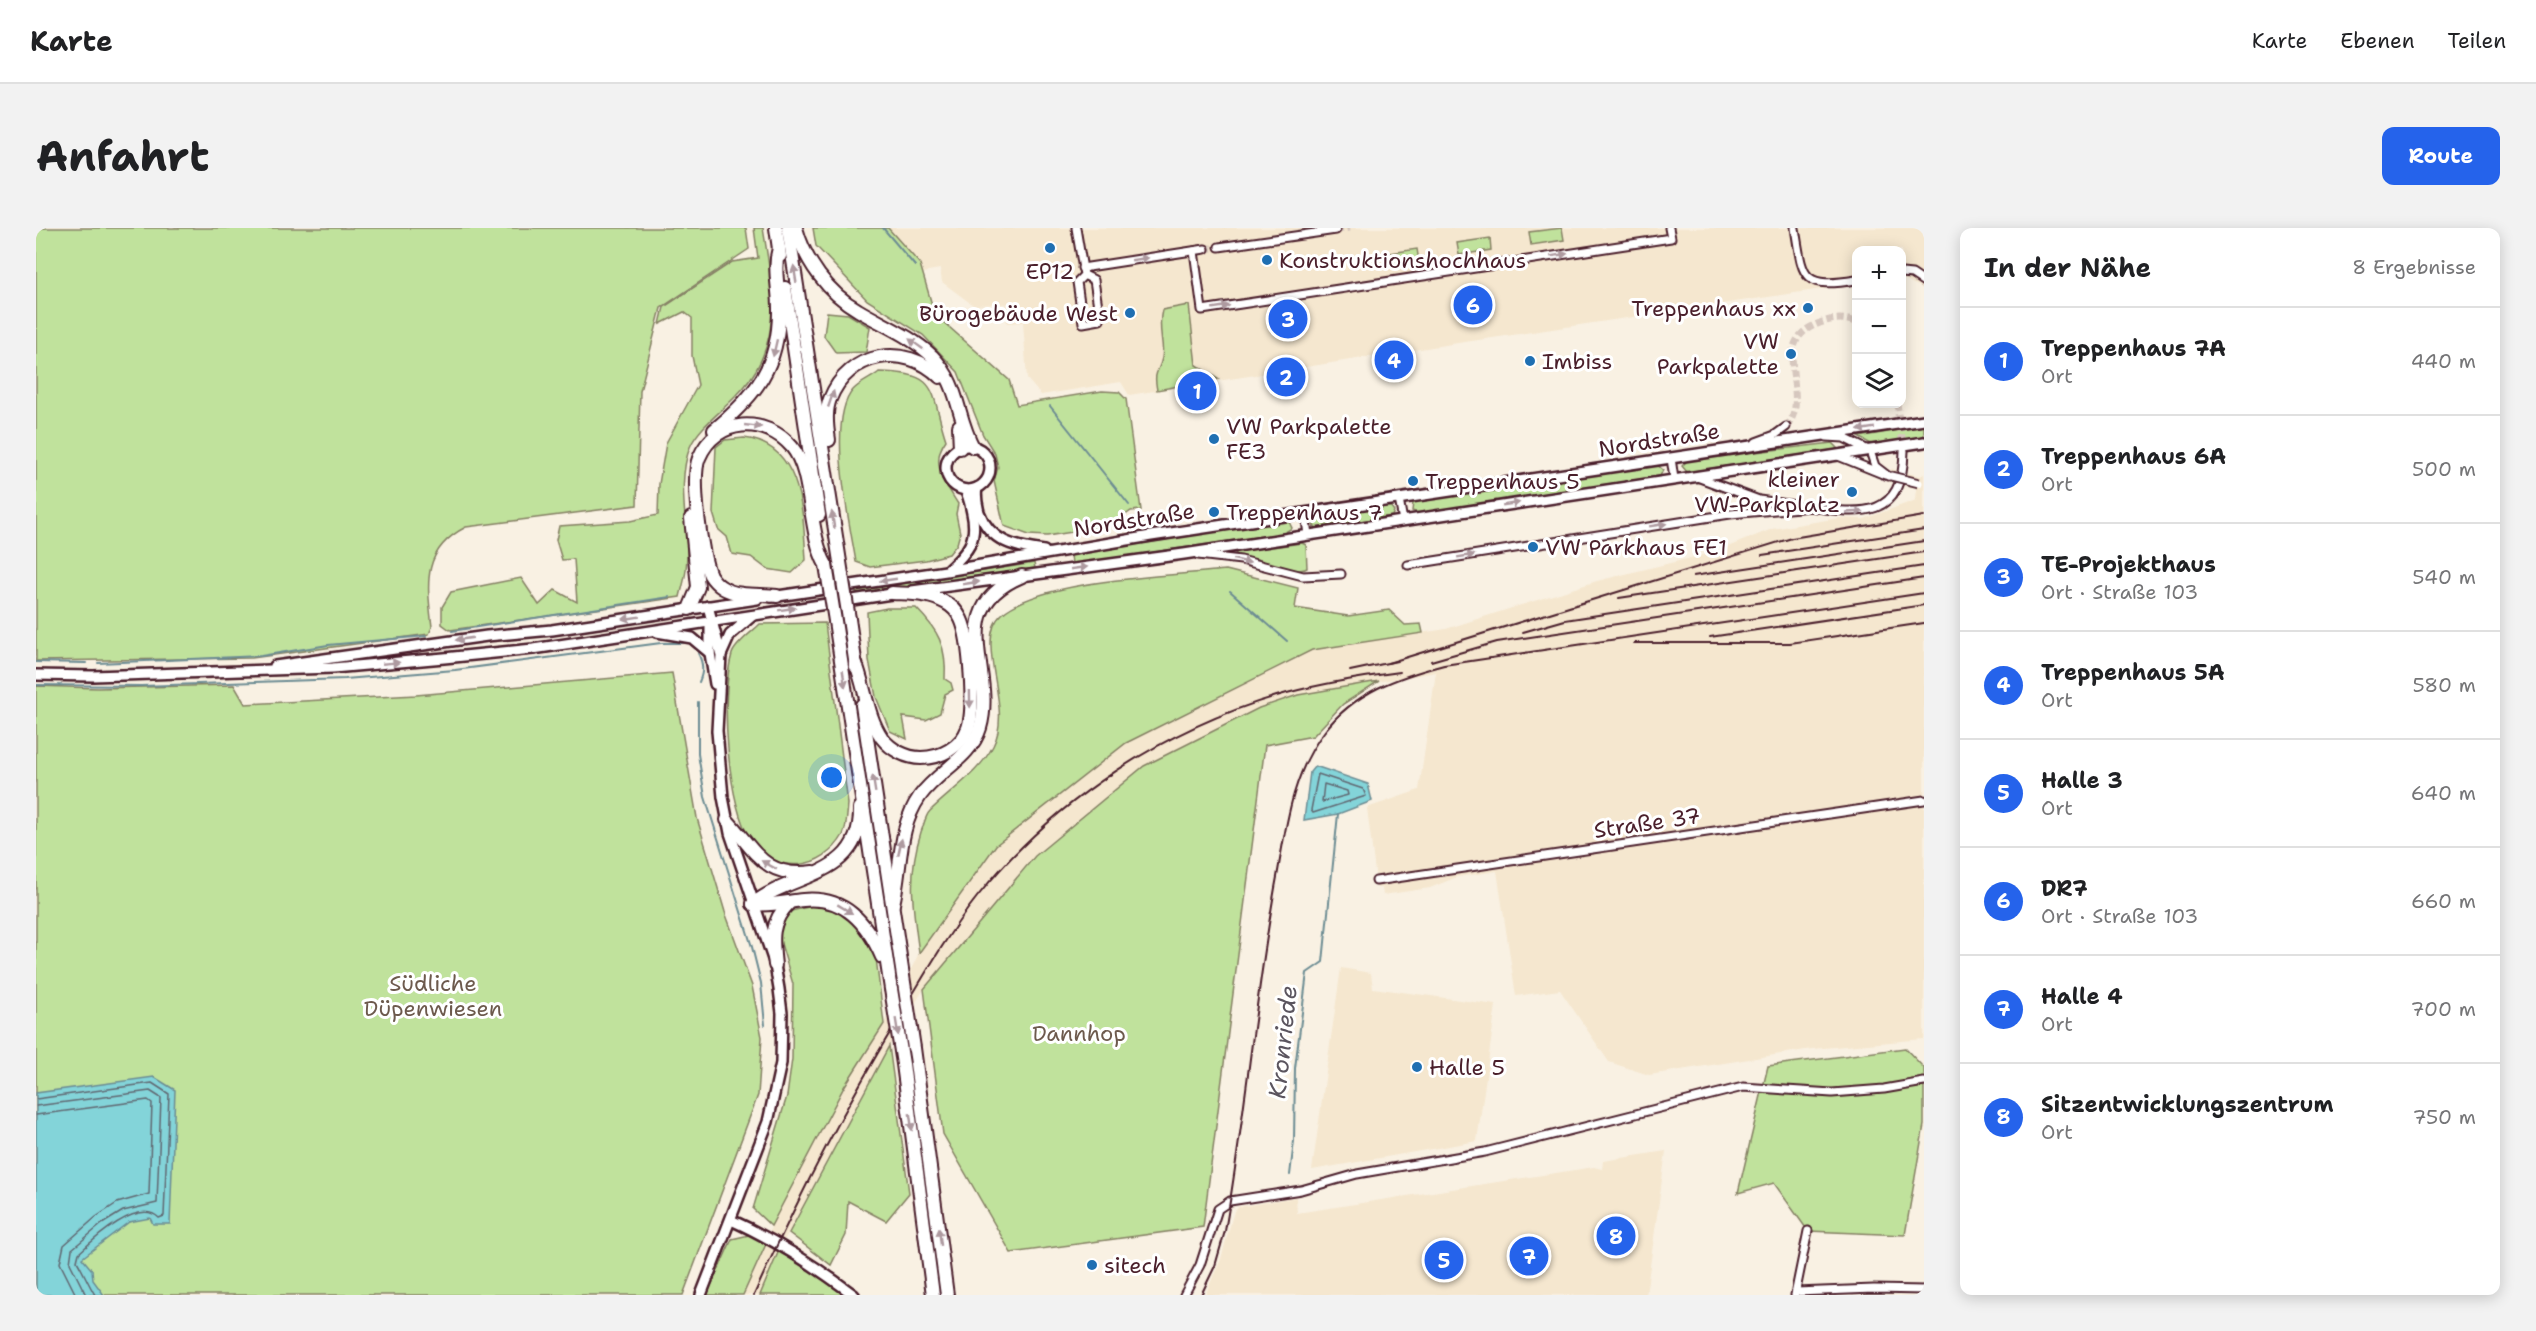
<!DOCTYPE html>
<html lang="de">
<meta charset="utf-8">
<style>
:root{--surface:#fff;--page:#f2f2f2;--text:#202124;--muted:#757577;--line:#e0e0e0;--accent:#2563eb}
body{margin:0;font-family:"Shantell Sans",sans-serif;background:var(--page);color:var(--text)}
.controls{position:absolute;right:18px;top:18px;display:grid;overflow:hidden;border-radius:12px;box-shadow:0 3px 15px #0003}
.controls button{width:54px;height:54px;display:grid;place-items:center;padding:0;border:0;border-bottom:2px solid var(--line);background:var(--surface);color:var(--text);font:30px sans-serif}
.you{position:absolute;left:796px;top:550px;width:21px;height:21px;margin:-15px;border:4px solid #fff;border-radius:50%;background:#1a73e8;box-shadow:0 0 0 9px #1a73e833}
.badge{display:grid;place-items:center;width:39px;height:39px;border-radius:50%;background:var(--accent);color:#fff;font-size:20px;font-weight:700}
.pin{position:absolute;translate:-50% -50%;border:3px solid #fff;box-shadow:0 2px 6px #0006}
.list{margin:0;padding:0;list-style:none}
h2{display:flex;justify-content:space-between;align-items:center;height:78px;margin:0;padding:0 24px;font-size:26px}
h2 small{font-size:20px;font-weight:400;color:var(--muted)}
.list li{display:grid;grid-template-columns:39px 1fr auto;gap:18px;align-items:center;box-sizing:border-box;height:108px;padding:0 24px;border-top:2px solid var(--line)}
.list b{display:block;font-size:22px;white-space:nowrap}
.list p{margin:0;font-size:20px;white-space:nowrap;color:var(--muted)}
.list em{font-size:20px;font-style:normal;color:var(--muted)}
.icon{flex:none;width:33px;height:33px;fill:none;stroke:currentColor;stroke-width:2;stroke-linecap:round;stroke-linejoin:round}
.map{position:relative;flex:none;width:1888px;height:1067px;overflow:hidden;border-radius:12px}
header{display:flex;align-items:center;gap:36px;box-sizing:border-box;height:84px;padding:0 30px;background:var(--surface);border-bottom:2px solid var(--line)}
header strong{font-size:28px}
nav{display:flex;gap:33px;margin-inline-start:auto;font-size:21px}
.intro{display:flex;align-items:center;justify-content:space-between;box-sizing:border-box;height:144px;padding:0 36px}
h1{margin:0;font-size:42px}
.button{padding:15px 27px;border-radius:12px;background:var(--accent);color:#fff;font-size:21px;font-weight:700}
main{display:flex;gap:36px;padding:0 36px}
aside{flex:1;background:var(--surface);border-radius:12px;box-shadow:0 3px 15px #0003}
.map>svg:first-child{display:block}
</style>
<header>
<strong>Karte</strong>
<nav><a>Karte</a><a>Ebenen</a><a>Teilen</a></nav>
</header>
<div class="intro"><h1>Anfahrt</h1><a class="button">Route</a></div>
<main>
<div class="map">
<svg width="1888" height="1067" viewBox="0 0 1888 1067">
<rect width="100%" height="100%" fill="#f9f1e3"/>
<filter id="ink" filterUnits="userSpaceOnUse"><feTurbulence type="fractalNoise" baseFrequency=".0167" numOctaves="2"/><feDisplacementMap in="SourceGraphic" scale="12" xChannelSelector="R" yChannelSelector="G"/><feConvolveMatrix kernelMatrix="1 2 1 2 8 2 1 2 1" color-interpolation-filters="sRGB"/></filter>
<g filter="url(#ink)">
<g fill="#f5e7cf">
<polygon points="780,0 1888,0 1888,61 1866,50 1866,22 1820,22 1820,56 1422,115 1093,167 1085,154 1005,167 991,151 987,94 971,95 969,76 937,77 906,54 904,41 892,43 843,73"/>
<polygon points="1855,241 1884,248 1888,246 1888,811 1776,821 1613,847 1573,834 1524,762 1480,768 1461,643 1421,649 1394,660 1347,667 1346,660 1341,660 1331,580 1383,562 1400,444 1262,467 1223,480 1108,538 888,761 853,818 744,1020 724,1067 707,1067 731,1014 735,998 808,859 848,796 883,725 960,617 1090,515 1276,422 1410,401 1561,353 1679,324 1736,301 1803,290 1828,291 1880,272 1881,260 1852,253"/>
<polygon points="1305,740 1335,745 1337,760 1460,777 1441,913 1276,942"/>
<polygon points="1630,923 1610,1067 1169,1067 1185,1031 1198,983 1202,979 1260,969 1261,985 1558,939 1566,941 1567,933"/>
</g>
<g fill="#c0e29c" stroke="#858064" stroke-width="1.5">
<path d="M0 0H710L713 21 625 80 604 163 601 277 430 299C385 322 391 356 396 399L393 406 216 430 0 433Z"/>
<path d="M718 0H727C737 62 749 119 700 168 686 183 662 200 654 219 639 259 655 301 650 342 649 351 646 360 644 369L414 402 406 396V379L415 364 485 350 503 377 519 362 541 374 538 331 526 332 520 312 523 298 594 293 622 287 623 256 630 215 662 157 656 128V90L648 84 624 96 628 79 696 34 722 30Z"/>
<polygon points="777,0 852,0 884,36 896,77 904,91 973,152 981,177 1066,163 1083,164 1090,171 1105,282 1095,283 1074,298 1011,308 993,307 968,298 958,253 962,239 959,226 947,207 922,144 887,107 831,72 780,18"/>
<polygon points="1526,0 1528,12 1495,17 1493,4"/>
<polygon points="1454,10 1455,22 1423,27 1421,15"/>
<polygon points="1381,21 1383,34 1350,39 1348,26"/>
<path d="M1153 77 1160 137 1182 151 1121 162C1117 141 1123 146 1126 130 1129 116 1121 102 1126 82Z"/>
<polygon points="791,84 812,86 834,99 830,124 800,125 788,108"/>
<path d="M843 144C905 144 894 164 910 212 893 235 909 255 922 276L920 286 924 305 921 316 913 326 890 332 834 339 820 334C814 297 790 192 817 162 823 155 836 150 843 144Z"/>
<polygon points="1888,198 1888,210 1837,217 1822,209"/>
<path d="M708 210C767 217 767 286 770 332L756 345 731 341 715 329 696 326 691 309 682 301 677 285 680 219 689 212Z"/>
<polygon points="1796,215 1802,221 1651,244 1646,238 1652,232"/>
<polygon points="1620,236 1627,242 1624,248 1383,285 1376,283 1377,275 1382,273"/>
<polygon points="1349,278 1355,279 1358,283 1356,288 1280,300 1274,293 1280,288"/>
<polygon points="1240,294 1253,294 1256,300 1248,305 1036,336 1035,327"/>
<path d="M1266 315 1270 317 1271 340C1258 347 1208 334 1198 324Z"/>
<polygon points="998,335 999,340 821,367 820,363"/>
<path d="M1190 342 1262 360 1259 380 1312 388 1353 382 1369 397 1385 396 1387 405 1276 422 1090 515 960 617 883 725C877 680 871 648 885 604 888 597 889 588 894 583 914 563 944 544 957 518 973 487 954 447 955 415 955 404 958 393 966 386 1006 351 1135 348 1190 342Z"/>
<path d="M851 380H880C902 402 911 418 909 451L915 455 917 462 909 466 904 485 890 492 867 489 871 511 854 503 840 469 833 432 831 384Z"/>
<path d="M789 395 812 576C811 585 811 599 807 607 787 642 741 648 716 614 691 580 684 467 696 426 699 416 716 404 724 396Z"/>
<polygon points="636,445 661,590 689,684 716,758 726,809 722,867 647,1067 0,1067 0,458 62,460 198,457 209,476 380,467"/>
<polygon points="1343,453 1307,476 1277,508 1229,517 1167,999 975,1025 907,906 888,761 999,628 1108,538 1223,480 1262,467"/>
<polygon points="781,677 798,680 824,696 840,730 848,796 808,859 735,998 717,981 751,868 756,831 757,756 743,709 746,691 755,683"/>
<polygon points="853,818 873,965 850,993 812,973 810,1007 795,1037 753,1005"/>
<polygon points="1869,820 1888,840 1888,897 1869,1007 1772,1003 1738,955 1702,965 1732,838"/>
<polygon points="713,1007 731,1014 707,1067 671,1067 696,1011"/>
<polygon points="744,1020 808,1067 724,1067"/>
</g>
<g fill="#83d4d9" stroke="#6c8c93" stroke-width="1.5">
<polygon points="1279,538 1332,556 1336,573 1302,586 1268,592 1274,544"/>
<polygon points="118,849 139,862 134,996 117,996 114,990 93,994 46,1030 56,1042 57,1052 68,1067 0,1067 0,865"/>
</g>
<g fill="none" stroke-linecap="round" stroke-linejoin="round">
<g stroke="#616771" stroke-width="1.5">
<polygon points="1282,546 1327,561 1330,568 1277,585 1275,582"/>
<polygon points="1288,556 1311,563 1312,567 1286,574"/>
<path d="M0 871 116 855 133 866 128 988 123 990C103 969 58 1011 43 1025L41 1033C48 1045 52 1055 59 1067"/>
<polyline points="0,878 114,863 125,870 121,975 87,983 66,996 36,1021 34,1035 50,1067"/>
<polyline points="0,887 112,872 116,875 113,966 81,975 60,989 28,1017 24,1035 40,1067"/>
</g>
<g stroke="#6c8c93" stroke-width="2">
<polyline points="847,0 879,38"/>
<polyline points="1014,178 1093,277"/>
<polyline points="1194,363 1251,413"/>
<polyline points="416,403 634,369"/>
<path d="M662 425C667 435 668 443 663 454"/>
<polyline points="0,434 50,435"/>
<polyline points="62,435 225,428 292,417 390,408"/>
<polyline points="0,457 105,458 309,451 419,442 625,415 648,415"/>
<polyline points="662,474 662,526 669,569 716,719 725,755 729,797"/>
<polyline points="1254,947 1258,913 1259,840 1271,745 1287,734 1302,586"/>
</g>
<g stroke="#d6c7be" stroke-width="7" stroke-dasharray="7 3.5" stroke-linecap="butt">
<polyline points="1300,2 1314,0"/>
<polyline points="1169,21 1183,19"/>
<polyline points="1861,176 1862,182"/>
<polyline points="1862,186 1868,221"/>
<path d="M1750 199C1778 169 1729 114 1784 95 1797 90 1808 90 1820 94"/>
</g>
<g stroke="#4a1f2b" stroke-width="11">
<g id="street">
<polyline points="1040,0 1048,47 1041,54 1047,95 1064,92 1058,52 1048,47"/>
<path d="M1759 0C1767 50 1765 61 1820 52"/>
<polyline points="1183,19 1300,2"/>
<polyline points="1158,23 1166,82 1635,10 1633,0"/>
<polyline points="1046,40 1169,21"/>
<polyline points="1866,45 1876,46 1888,54"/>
<polyline points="1791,209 1808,210 1834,223 1839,238 1852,248"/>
<polyline points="1720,214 1739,207 1750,199"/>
<polyline points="1802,228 1849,247"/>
<polyline points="1635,230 1638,251"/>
<polyline points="1661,249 1723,272 1759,277"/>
<polyline points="1363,271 1367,293"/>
<path d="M1773 279C1825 286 1867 292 1868 223"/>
<polyline points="1269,285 1272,307"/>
<polyline points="1162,327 1205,332 1267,348 1305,346"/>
<polyline points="1372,337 1694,286 1775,279"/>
<polyline points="1340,653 1888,572"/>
<polyline points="1760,1064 1838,1061 1888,1062"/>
<polyline points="1148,1067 1164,1037 1182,981 1194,973 1265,962 1321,946 1449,924 1707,859 1796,865 1848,861 1888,854"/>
<polyline points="1759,1067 1772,1003"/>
</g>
</g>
<g stroke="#4a1f2b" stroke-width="14">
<g id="secondary">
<circle cx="932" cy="240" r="22"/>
<path d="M941 260C939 269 941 275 943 284 954 314 979 319 1008 323"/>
<path d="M912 342C932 324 942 312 936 285 934 276 933 269 929 262"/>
<polyline points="876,363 1148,326 1888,214"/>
<polyline points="735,369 910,343 1115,308 1888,192"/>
<polyline points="674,395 674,425 679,456"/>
<polyline points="621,404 656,410 674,425"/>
<polyline points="686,425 694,407 716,388"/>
<polyline points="239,438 451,408 516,402 721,371"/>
<polyline points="0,447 57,448 297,440 408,430 497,421 862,365"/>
<path d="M695 992C740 1012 778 1037 818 1067"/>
<polyline points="665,1067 732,894 745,835 746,785 743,761 739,737 694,605 687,569 681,503 685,427 672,378"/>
</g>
</g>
<g stroke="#4a1f2b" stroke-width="16">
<g id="highway">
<polyline points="740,0 744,28"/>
<polyline points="752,0 804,334"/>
<path d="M760 0C769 33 792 65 822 82 847 97 875 108 896 128 924 157 920 187 937 219"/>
<polyline points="749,60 783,287"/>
<polyline points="923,198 924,220"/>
<path d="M678 202C719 168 744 138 743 80 743 59 737 41 743 20"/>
<path d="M793 212C791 200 789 183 794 171 812 124 869 114 904 149"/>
<path d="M741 368C724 366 702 369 687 360 682 357 677 352 674 347 665 329 655 249 663 230 680 189 730 188 756 219 778 246 771 303 790 337"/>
<polyline points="653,381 662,359 655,290"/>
<polyline points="813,391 820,439"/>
<polyline points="799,393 855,761"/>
<path d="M819 433C829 458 831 488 846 510 855 522 871 530 885 530 905 530 925 519 932 500 939 481 934 410 925 391 922 385 916 378 910 375 894 365 874 366 856 365"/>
<polyline points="826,477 867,748"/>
<path d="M691 592C719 622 728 651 777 644"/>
<path d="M717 676C756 644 826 650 824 580"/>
<path d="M717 676C735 678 749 674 767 672 809 668 831 695 846 729"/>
<path d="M857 676C866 639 861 601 884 568 902 543 935 530 944 500 961 443 907 381 986 348"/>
<path d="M739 737C736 711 734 694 753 675"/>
<polyline points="878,820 911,1067"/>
<polyline points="867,836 897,1067"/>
</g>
</g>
<use href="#street" stroke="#fff" stroke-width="7"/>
<use href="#secondary" stroke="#fff" stroke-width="9"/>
<use href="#highway" stroke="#fff" stroke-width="12"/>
<g stroke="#4a1f2b" stroke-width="2">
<polyline points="1726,327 1888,302"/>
<polyline points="1657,348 1888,313"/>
<polyline points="1583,370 1888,324"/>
<polyline points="1487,404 1529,392 1888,338"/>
<polyline points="1674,409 1888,377"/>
<polyline points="1598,415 1754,415 1888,395"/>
<polyline points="1395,433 1461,414 1888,350"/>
<polyline points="1352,435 1756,310 1888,288"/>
<polyline points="1314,443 1361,433"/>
<path d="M718 1067C760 974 806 884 859 796 885 753 910 708 941 669 1019 571 1132 498 1251 465 1288 455 1326 449 1364 444"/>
<path d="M1165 1067 1179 1038 1189 1003C1210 885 1219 766 1241 649 1250 598 1256 546 1288 504 1318 464 1362 449 1408 437L1888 365"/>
</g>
<g stroke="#4a1f2b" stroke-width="11" stroke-linecap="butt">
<polyline id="street-bridge" points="1855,248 1883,255"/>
</g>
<g stroke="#4a1f2b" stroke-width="16" stroke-linecap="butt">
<g id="highway-bridge">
<polyline points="804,334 813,391"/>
<polyline points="790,337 799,393"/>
<polyline points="867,748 878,820"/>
<polyline points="855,761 867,836"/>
</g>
</g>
<use href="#street-bridge" stroke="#fff" stroke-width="7"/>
<use href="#highway-bridge" stroke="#fff" stroke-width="12"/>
</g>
<defs><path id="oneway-solid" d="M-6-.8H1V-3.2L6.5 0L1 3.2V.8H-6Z" transform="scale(1.5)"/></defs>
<g fill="#ae9aa0">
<use href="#oneway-solid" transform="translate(1523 27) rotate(-9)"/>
<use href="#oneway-solid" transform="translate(1104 31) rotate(-8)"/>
<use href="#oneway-solid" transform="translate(759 46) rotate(-99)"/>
<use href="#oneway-solid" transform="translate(1185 79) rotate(-9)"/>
<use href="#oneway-solid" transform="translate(880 116) rotate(-144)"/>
<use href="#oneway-solid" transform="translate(739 120) rotate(103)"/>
<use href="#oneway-solid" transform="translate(795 171) rotate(-71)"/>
<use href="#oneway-solid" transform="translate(717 198) rotate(6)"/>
<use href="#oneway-solid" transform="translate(1830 201) rotate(171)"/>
<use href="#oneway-solid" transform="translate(1475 276) rotate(-9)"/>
<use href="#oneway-solid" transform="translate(1819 284) rotate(-3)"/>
<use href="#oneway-solid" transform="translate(797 292) rotate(-99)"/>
<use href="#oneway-solid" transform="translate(1622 297) rotate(-9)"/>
<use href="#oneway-solid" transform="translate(1430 328) rotate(-9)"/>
<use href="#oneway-solid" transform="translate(1206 333) rotate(13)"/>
<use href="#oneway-solid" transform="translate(1043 340) rotate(-8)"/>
<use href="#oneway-solid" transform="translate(852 352) rotate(172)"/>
<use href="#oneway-solid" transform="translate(935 355) rotate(-8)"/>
<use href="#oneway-solid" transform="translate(751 381) rotate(-9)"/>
<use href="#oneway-solid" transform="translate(595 390) rotate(171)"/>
<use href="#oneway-solid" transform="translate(428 411) rotate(172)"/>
<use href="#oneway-solid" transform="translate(355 435) rotate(-5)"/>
<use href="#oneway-solid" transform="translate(808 451) rotate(81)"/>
<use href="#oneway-solid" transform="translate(934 471) rotate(89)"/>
<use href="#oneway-solid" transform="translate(838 556) rotate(-99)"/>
<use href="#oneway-solid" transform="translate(864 619) rotate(-78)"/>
<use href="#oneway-solid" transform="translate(733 637) rotate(-151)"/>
<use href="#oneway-solid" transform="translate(809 681) rotate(31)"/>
<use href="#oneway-solid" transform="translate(861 799) rotate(81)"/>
<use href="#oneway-solid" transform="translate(875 894) rotate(82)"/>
<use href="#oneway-solid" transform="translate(904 1009) rotate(-97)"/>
</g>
</g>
<g fill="#1f6fb2" stroke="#fff" stroke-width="2">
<circle cx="1014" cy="20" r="6"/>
<circle cx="1231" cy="32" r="6"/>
<circle cx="1772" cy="80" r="6"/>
<circle cx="1094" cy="85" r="6"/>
<circle cx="1755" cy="126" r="6"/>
<circle cx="1494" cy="133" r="6"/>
<circle cx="1178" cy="211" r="6"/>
<circle cx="1377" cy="253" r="6"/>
<circle cx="1816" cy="264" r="6"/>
<circle cx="1178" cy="284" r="6"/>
<circle cx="1497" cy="319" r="6"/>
<circle cx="1381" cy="839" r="6"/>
<circle cx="1056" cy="1037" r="6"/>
</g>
<g text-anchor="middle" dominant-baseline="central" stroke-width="6" stroke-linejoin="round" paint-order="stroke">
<g font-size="22" fill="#4a1f2b" stroke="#fff" text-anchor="start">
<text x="1243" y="32">Konstruktionshochhaus</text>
<text x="1014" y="43" text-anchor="middle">EP12</text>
<text x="1760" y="80" text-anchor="end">Treppenhaus xx</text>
<text x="1082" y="85" text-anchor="end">Bürogebäude West</text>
<text x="1743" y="113" text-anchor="end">VW<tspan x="1743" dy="25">Parkpalette</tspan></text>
<text x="1506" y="133">Imbiss</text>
<text x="1190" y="198">VW Parkpalette<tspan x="1190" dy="25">FE3</tspan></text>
<text x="1804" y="251" text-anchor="end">kleiner<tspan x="1804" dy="25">VW-Parkplatz</tspan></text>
<text x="1389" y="253">Treppenhaus 5</text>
<text x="1190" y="284">Treppenhaus 7</text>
<text x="1509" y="319">VW Parkhaus FE1</text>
<text x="1393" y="839">Halle 5</text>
<text x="1068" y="1037">sitech</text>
</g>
<g font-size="22" fill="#4a1f2b" stroke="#fff">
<text transform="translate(1623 212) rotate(-9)">Nordstraße</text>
<text transform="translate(1098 292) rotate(-9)">Nordstraße</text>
<text transform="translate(1611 595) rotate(-8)">Straße 37</text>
</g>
<g font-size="22" fill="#6d5a4d" stroke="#fff">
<text x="397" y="755">Südliche<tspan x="397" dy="25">Düpenwiesen</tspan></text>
<text x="1043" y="805">Dannhop</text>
</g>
<g font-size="24" font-style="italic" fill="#5b555f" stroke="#fff">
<text transform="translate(1247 814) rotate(-84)">Kronriede</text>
</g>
</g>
</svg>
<div class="controls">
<button>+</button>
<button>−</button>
<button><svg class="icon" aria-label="layers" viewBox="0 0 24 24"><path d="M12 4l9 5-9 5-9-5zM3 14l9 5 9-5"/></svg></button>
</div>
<div class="you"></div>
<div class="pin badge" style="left:1161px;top:163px">1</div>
<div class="pin badge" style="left:1250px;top:149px">2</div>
<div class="pin badge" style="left:1252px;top:91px">3</div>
<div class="pin badge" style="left:1358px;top:132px">4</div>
<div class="pin badge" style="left:1408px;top:1032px">5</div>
<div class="pin badge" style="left:1437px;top:77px">6</div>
<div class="pin badge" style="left:1493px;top:1028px">7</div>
<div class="pin badge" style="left:1580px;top:1008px">8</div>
</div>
<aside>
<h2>In der Nähe<small>8 Ergebnisse</small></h2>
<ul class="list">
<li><span class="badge">1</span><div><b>Treppenhaus 7A</b><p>Ort</p></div><em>440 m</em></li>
<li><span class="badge">2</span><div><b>Treppenhaus 6A</b><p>Ort</p></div><em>500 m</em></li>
<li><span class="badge">3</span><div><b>TE-Projekthaus</b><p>Ort · Straße 103</p></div><em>540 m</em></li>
<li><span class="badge">4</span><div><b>Treppenhaus 5A</b><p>Ort</p></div><em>580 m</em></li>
<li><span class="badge">5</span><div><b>Halle 3</b><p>Ort</p></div><em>640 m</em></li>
<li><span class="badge">6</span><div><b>DR7</b><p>Ort · Straße 103</p></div><em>660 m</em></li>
<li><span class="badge">7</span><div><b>Halle 4</b><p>Ort</p></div><em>700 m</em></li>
<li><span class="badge">8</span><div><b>Sitzentwicklungszentrum</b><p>Ort</p></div><em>750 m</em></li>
</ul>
</aside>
</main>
